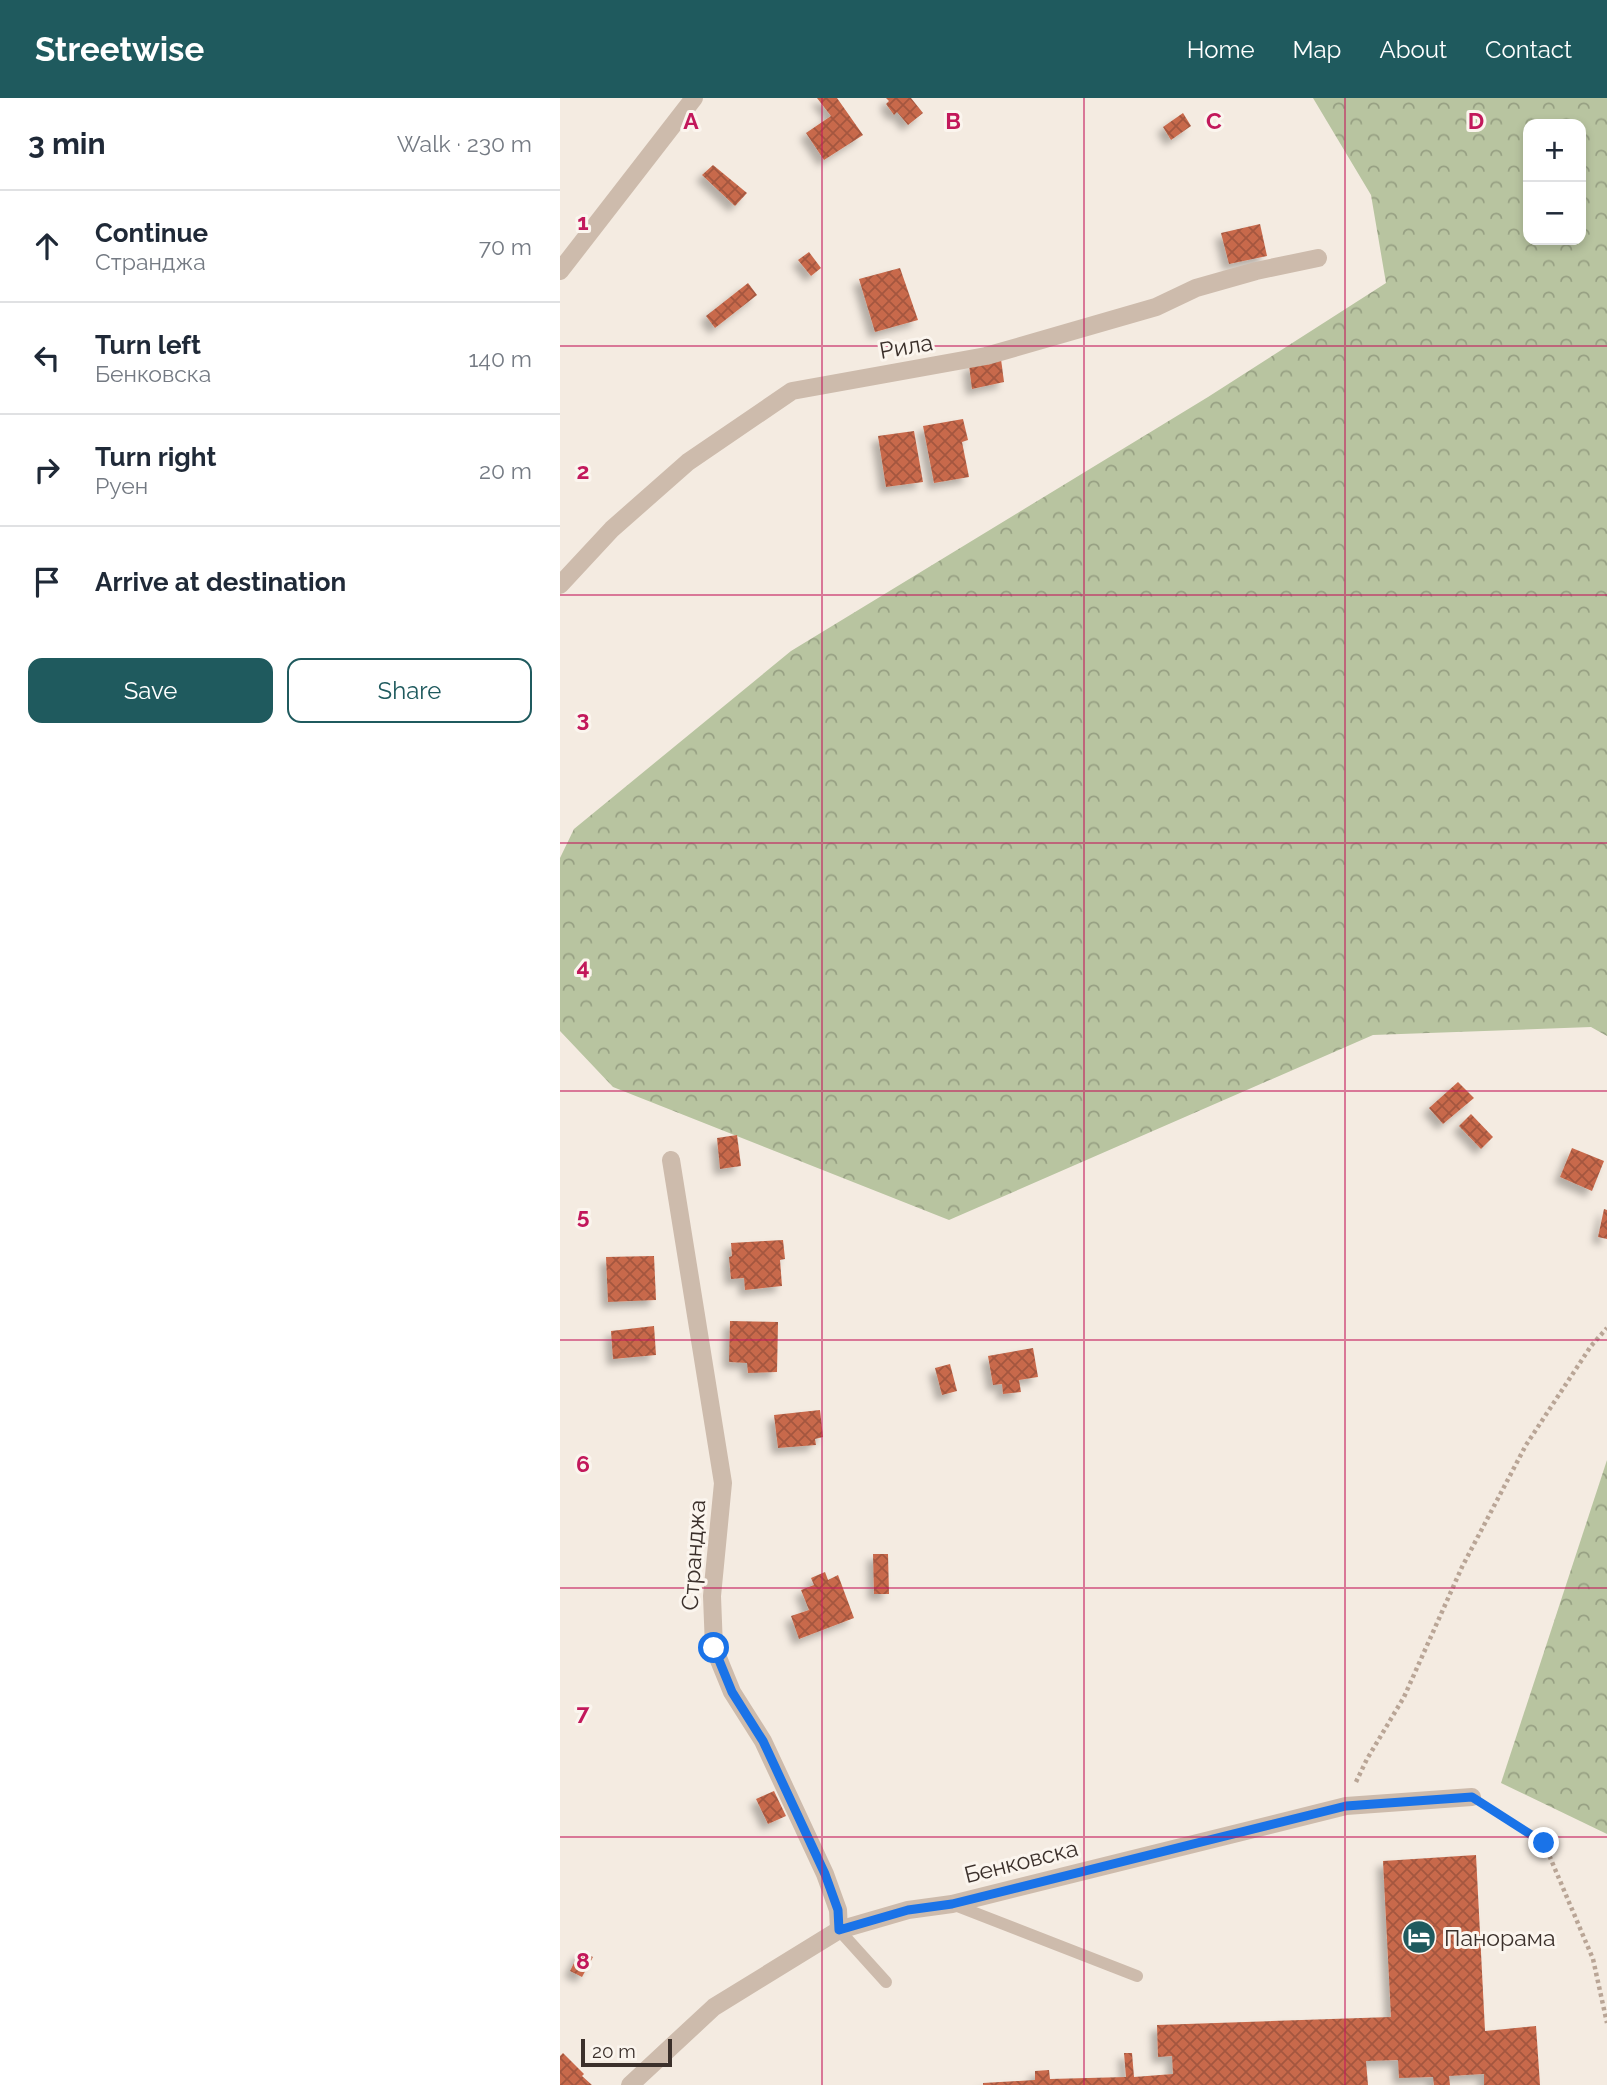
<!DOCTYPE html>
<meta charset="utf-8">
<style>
:root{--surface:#fff;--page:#f6f6f7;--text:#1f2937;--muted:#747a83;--line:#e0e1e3;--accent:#1f5a5e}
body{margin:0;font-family:Raleway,sans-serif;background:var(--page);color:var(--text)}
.controls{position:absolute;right:21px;top:21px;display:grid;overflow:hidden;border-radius:14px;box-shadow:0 4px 10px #0003}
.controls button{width:63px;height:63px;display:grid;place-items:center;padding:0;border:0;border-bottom:2px solid var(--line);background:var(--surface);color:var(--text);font:35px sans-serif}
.scale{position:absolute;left:21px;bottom:18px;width:91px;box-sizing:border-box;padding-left:7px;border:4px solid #3b302b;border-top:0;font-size:19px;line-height:24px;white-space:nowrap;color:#3b302b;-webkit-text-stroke:5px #fbf5ee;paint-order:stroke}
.stop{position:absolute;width:21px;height:21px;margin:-16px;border:5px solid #1a73e8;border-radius:50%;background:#fff}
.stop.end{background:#1a73e8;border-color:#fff;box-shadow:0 2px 7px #0008}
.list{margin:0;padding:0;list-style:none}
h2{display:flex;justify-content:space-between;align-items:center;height:91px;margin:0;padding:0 28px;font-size:30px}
h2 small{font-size:23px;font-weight:400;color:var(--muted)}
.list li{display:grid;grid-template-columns:46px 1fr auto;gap:21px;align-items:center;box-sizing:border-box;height:112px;padding:0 28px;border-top:2px solid var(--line)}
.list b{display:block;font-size:26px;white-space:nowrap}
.list p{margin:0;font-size:23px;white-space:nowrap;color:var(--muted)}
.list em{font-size:23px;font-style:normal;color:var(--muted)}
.actions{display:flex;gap:14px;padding:21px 28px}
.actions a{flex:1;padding:16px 0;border:2px solid var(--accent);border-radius:14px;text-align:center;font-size:24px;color:var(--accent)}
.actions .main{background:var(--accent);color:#fff}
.icon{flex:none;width:38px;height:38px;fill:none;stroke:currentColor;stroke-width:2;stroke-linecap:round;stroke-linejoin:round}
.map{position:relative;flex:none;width:1047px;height:1987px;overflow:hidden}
header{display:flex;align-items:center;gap:42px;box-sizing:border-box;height:98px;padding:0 35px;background:var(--accent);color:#fff}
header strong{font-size:33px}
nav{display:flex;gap:38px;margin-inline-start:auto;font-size:24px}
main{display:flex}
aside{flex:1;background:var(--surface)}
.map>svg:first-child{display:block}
</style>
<header>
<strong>Streetwise</strong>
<nav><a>Home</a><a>Map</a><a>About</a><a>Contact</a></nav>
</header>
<main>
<aside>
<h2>3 min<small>Walk · 230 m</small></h2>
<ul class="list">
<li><svg class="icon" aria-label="ahead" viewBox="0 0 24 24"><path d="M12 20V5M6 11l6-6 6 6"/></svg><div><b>Continue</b><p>Странджа</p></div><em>70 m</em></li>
<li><svg class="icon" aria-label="left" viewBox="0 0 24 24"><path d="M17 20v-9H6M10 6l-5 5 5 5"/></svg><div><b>Turn left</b><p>Бенковска</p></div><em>140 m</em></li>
<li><svg class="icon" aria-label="right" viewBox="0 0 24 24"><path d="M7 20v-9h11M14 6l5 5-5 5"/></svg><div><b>Turn right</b><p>Руен</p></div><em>20 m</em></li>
<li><svg class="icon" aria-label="arrive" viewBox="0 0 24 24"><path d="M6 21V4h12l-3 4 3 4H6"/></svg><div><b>Arrive at destination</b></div></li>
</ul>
<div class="actions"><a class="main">Save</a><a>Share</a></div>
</aside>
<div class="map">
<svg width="1047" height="1987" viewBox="0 0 1047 1987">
<defs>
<pattern id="forest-crowns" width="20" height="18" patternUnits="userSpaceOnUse" patternTransform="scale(1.75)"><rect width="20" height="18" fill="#b8c4a0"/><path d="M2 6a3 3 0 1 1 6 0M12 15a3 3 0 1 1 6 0" fill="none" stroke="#97a083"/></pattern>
<pattern id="building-cross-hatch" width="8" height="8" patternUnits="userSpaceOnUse" patternTransform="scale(1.75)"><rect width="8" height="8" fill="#c8694b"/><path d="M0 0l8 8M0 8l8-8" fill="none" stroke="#a4573f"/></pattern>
<filter id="shadow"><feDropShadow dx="-6" dy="6" stdDeviation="3.5" flood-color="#0004"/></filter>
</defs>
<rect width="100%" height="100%" fill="#f4ebe1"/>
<g fill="url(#forest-crowns)" fill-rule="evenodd">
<path d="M753 0H1047V938L1031 929 813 937 389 1122 53 989 0 933V760L14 731 231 553 648 299 826 185 811 97ZM968 26H1021V142H968Z"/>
<polygon points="1047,1362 1047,1736 941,1685"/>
</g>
<g fill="url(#building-cross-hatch)" filter="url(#shadow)">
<polygon points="257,0 277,0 303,37 264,62 246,35 271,18"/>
<polygon points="326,0 351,0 363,15 348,27 337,14 334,17 326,6 329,3"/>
<polygon points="623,15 631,28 611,42 603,29"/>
<polygon points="153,67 187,95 175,108 142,77"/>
<polygon points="700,126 707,158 669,166 661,135"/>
<polygon points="249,154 261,170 251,178 238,162"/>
<polygon points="340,170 358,222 315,234 299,181"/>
<polygon points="188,185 197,197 155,230 146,218"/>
<polygon points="441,261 444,284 412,291 409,267"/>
<polygon points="403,321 408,342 402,344 409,379 374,385 363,328"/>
<polygon points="354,333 363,384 326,389 318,338"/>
<polygon points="898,984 914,1000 883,1026 869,1010"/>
<polygon points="911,1016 933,1039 921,1051 899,1028"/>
<polygon points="177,1037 181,1068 160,1071 157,1040"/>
<polygon points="1012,1050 1044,1063 1032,1093 1000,1079"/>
<polygon points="1044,1111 1047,1112 1047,1141 1038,1139"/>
<polygon points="223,1142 225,1161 220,1162 222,1188 185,1192 184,1180 171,1181 169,1159 172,1158 171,1145"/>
<polygon points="94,1158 96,1202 48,1204 46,1159"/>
<polygon points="170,1223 218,1224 217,1274 188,1275 187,1265 169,1264"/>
<polygon points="94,1228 96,1257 53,1261 51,1233"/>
<polygon points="473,1250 478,1279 459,1282 461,1294 443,1296 442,1286 433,1287 428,1258"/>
<polygon points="390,1266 397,1293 382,1297 375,1270"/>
<polygon points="260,1312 263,1339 255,1341 256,1347 218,1350 214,1317"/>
<polygon points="313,1456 328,1456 329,1496 314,1496"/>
<polygon points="265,1474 268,1482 278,1477 294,1520 239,1541 231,1518 249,1512 241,1492 254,1487 251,1480"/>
<polygon points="214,1693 226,1718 208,1726 196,1701"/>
<polygon points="916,1757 925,1933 976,1928 980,1987 924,1987 924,1976 889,1978 890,1987 874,1987 873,1979 839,1980 838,1962 806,1963 808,1987 423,1987 423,1985 475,1982 475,1973 489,1972 490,1981 566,1979 564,1955 572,1955 574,1979 613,1976 612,1958 598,1959 597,1927 831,1919 823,1763"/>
<polygon points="20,1853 33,1859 22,1879 10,1873"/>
<polygon points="3,1955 24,1976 22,1978 32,1987 0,1987 0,1958"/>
</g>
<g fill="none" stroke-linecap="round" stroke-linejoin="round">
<g stroke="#b9a596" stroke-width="4.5" stroke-dasharray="3.5 3.5" stroke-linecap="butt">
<polyline points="796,1684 807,1661 844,1599 902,1469 966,1347 1031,1248 1047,1230"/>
<polyline points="931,1711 984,1745 1033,1861 1047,1925"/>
</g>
<g stroke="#cdbbac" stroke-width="12">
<polyline points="392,1806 577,1878"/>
<polyline points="279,1832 326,1884"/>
</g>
<g stroke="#cdbbac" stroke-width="18">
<polyline points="0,173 134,0"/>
<polyline points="0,487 52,431 128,364 232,293 426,258 596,209 636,190 696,173 758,160"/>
<polyline points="111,1062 163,1385 152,1498 154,1550 172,1594 203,1643 265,1776 278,1812 279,1832"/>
<polyline points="70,1987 154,1909 279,1832 348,1812 392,1806 786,1708 912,1699"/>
</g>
</g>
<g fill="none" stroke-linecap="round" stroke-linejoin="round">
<polyline stroke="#1a73e8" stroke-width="9" points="154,1550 172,1594 203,1643 265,1776 278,1812 279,1832 348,1812 392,1806 786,1708 912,1699 984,1745"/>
</g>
<path fill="none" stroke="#c2185b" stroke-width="2" stroke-opacity="0.55" d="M262 0V1987M524 0V1987M785 0V1987M0 248H1047M0 497H1047M0 745H1047M0 993H1047M0 1242H1047M0 1490H1047M0 1739H1047"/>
<defs>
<g id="hotel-disc" transform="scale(1.75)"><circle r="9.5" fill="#1f5a5e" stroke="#fbf5ee"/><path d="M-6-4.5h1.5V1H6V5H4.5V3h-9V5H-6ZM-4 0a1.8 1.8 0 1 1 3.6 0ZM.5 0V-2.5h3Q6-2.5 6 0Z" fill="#fff"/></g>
</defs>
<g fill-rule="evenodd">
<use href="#hotel-disc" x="859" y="1839"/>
</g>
<g text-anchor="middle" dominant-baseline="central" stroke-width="6" stroke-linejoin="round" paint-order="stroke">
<g font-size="23" fill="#3b302b" stroke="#fbf5ee">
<text transform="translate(346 248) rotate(-10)">Рила</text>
<text transform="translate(133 1457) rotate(-86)">Странджа</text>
<text transform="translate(461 1763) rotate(-14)">Бенковска</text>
</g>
<g font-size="23" fill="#3b302b" stroke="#fbf5ee" text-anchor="start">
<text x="884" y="1839">Панорама</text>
</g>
</g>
<g font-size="23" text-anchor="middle" font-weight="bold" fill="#c2185b" stroke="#fbf5ee" stroke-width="6" stroke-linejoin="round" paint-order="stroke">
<text x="131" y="31">A</text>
<text x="393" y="31">B</text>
<text x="654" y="31">C</text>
<text x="916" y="31">D</text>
<text x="23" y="132">1</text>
<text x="23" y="381">2</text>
<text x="23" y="629">3</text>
<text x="23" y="877">4</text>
<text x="23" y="1126">5</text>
<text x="23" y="1374">6</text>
<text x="23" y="1622">7</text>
<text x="23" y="1871">8</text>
</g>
</svg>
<div class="controls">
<button>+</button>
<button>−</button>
</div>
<div class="scale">20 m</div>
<div class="stop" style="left:154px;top:1550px"></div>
<div class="stop end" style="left:984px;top:1745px"></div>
</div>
</main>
